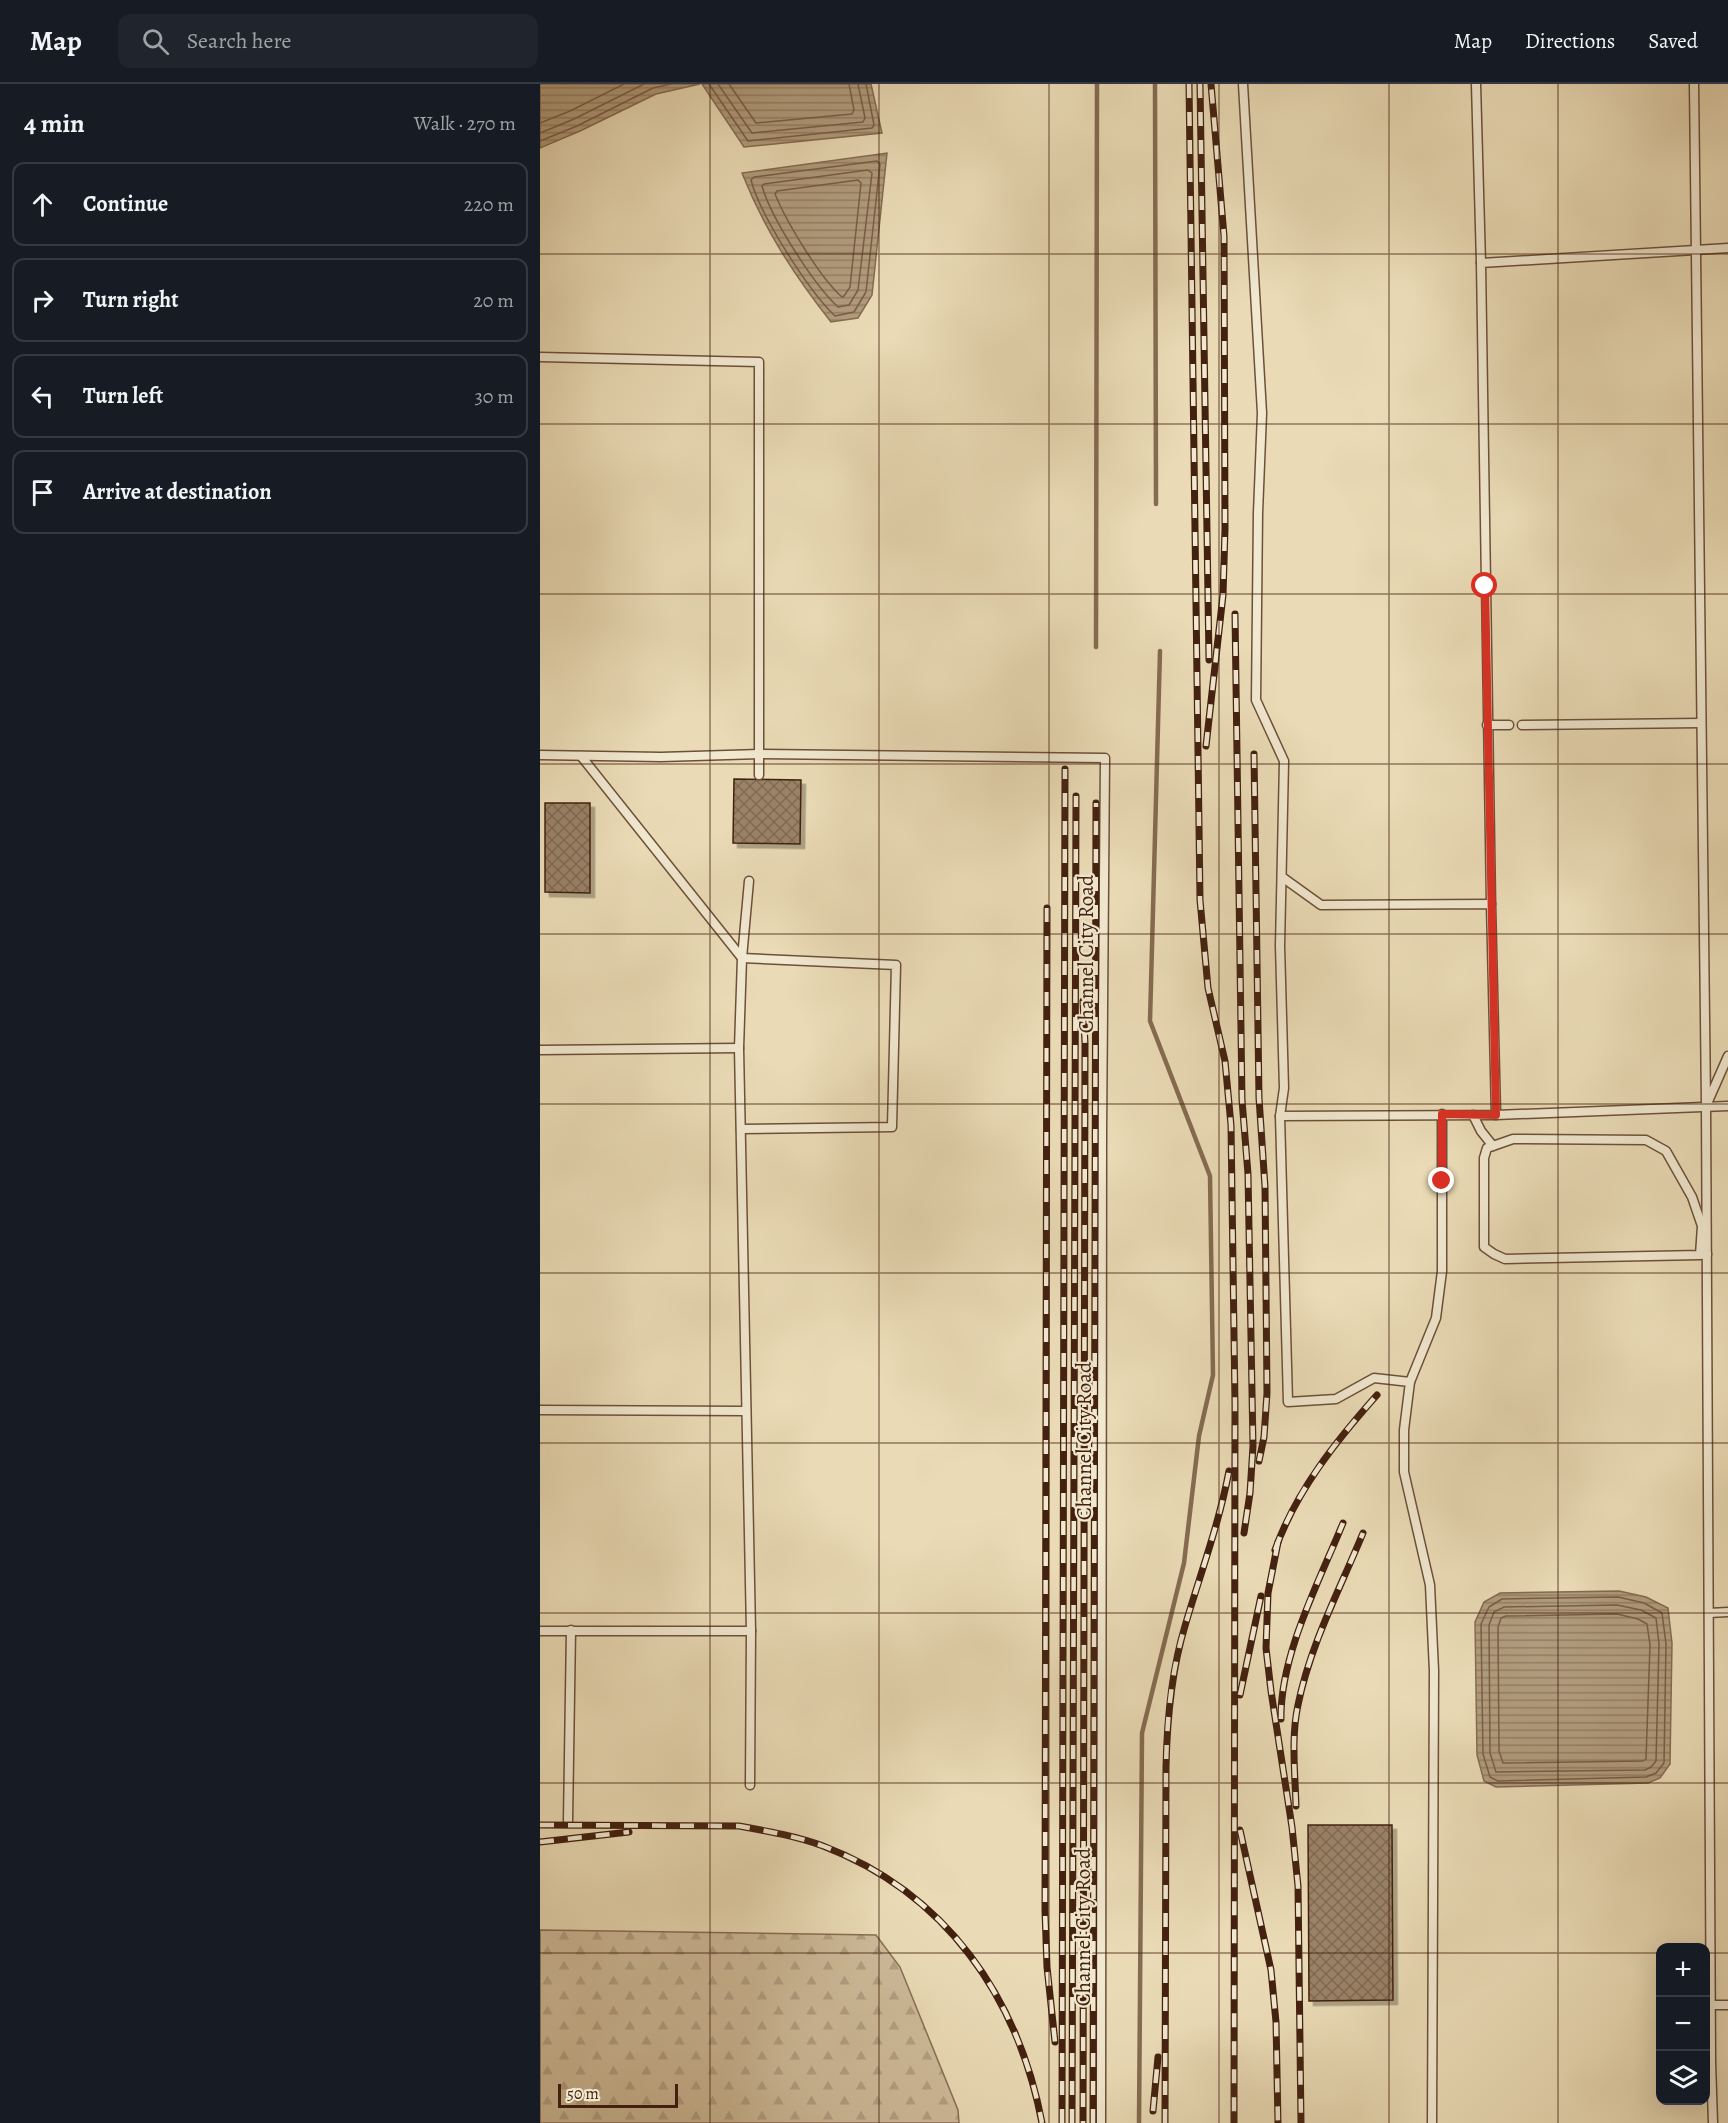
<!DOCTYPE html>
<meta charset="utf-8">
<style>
:root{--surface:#171b24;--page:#20242c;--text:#f1f3f6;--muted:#9ea1a6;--line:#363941}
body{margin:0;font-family:Alegreya,serif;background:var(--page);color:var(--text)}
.controls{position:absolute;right:18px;bottom:18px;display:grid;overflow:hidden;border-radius:12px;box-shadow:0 6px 24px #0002}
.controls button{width:54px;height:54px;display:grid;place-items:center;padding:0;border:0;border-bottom:2px solid var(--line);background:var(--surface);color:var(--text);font:30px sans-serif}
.scale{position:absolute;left:18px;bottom:15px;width:120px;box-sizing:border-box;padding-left:6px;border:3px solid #43210f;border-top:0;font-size:16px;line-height:21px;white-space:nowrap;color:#43210f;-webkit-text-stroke:4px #f1e8d0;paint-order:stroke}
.stop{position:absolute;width:18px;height:18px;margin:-14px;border:4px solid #d93025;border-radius:50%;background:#fff}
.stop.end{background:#d93025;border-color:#fff;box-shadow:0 2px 6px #0008}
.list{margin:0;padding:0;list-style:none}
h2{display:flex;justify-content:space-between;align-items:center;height:78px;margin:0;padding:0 24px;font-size:26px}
h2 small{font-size:20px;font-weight:400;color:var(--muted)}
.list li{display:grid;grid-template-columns:39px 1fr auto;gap:18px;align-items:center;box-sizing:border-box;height:84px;margin:0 12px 12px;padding:0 12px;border:2px solid var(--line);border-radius:12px}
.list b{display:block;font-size:22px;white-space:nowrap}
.list em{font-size:20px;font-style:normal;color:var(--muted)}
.icon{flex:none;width:33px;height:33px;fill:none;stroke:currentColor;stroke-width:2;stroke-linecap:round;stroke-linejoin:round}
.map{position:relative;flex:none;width:1188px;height:2039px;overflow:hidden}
header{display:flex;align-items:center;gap:36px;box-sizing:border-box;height:84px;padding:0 30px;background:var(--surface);border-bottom:2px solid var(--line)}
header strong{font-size:28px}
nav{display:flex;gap:33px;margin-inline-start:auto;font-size:21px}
.search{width:420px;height:54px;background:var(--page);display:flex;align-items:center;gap:15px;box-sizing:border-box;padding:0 21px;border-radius:12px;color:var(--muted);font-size:22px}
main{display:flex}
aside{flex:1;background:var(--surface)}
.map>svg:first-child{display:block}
</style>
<header>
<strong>Map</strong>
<div class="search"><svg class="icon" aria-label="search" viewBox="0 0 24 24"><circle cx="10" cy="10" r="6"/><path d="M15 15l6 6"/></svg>Search here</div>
<nav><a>Map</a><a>Directions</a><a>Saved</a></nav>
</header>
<main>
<aside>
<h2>4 min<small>Walk · 270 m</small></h2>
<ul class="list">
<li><svg class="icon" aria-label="ahead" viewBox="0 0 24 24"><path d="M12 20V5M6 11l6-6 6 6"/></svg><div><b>Continue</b></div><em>220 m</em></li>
<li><svg class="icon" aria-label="right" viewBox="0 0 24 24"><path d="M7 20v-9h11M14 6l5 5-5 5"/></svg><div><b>Turn right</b></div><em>20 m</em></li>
<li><svg class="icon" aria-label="left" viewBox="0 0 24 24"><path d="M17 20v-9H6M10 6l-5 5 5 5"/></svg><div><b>Turn left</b></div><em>30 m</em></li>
<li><svg class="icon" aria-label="arrive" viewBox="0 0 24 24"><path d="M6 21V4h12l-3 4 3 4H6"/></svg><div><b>Arrive at destination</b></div></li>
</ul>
</aside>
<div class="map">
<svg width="1188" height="2039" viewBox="0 0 1188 2039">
<defs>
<pattern id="forest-firs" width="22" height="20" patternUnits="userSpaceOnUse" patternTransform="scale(1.5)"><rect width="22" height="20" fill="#cebb9a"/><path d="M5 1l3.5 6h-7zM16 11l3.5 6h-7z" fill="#b2a084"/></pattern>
<pattern id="water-rules" width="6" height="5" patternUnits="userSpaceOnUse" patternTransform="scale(1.5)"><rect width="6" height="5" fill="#b19c7d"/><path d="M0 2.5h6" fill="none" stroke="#927f65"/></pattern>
<pattern id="building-cross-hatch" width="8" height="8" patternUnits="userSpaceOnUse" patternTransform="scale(1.5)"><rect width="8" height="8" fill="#9a8266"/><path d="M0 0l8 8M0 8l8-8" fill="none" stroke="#7f6a52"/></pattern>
<filter id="shadow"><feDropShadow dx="4.5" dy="4.5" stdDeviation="0" flood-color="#0004"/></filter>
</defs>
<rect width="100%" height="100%" fill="#eadbb6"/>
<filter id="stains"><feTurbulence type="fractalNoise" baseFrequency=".00333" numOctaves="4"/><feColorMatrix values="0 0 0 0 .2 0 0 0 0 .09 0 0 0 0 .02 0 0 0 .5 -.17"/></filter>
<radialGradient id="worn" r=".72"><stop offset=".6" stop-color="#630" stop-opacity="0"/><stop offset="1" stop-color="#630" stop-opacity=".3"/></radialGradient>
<polygon fill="url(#forest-firs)" stroke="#886e54" stroke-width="1.5" points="0,1846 336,1851 360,1883 418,2026 419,2039 0,2039"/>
<g fill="url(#water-rules)" stroke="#856b51" stroke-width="1.5">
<polygon points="0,0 160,0 116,10 40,47 0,64"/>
<polygon points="162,0 331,0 342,49 204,63"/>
<path d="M347 69 332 211 318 234 291 238C254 191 224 145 202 89Z"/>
<polygon points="1079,1507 1106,1513 1128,1524 1132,1559 1130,1680 1120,1694 1108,1699 956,1703 944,1697 937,1671 935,1538 944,1518 960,1509"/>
</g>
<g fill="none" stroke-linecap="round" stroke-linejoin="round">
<g stroke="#7a5e46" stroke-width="1.5">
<polyline points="169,0 208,57 332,44 334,41 326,0"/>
<polyline points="178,0 212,49 323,38 325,34 318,0"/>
<polyline points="189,0 216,39 312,30 314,26 309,0"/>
<polyline points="0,39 30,27 84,0"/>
<polyline points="0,49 34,35 104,0"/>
<polyline points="0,57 37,42 113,4 131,0"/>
<path d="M337 77 340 80 326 208 314 228 295 232C268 206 220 131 211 96L214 93Z"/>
<path d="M328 86 332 89 318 206 309 221 298 223C274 201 231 134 222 102L224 100Z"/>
<path d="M318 96 321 99 310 203 304 212 302 213C280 194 246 137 235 110L237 107Z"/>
<polygon points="1078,1513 1104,1519 1122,1529 1126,1560 1124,1679 1116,1689 1106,1693 958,1697 950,1693 943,1670 941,1540 949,1523 962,1515"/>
<polygon points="1077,1521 1101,1526 1116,1534 1119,1560 1116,1677 1111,1683 1105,1686 956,1688 950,1669 949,1541 954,1528 964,1523"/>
<polygon points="1077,1530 1098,1535 1107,1540 1110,1561 1106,1675 1103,1677 963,1679 959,1667 958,1543 961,1534 966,1532"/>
</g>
<g stroke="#856b51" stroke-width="4.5">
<polyline points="615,0 616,420"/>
<polyline points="556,563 557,0"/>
<polyline points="599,2039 602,1649 644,1479 659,1352 673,1291 670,1092 610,937 620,567"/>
</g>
</g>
<g fill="url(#building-cross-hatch)" stroke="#43210f" stroke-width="1.5" filter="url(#shadow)">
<polygon points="194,695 261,696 260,760 193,759"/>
<polygon points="5,719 50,719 50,809 5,808"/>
<polygon points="768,1741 852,1741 853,1916 769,1917"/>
</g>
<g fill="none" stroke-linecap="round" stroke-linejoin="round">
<g stroke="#6d5039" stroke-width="11">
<g id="service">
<polyline points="703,0 722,329 718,429 716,616 744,677 740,862 744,1004 740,1032 748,1318 796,1315 834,1294 870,1298 864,1346 864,1388 890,1501 894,1587 892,2039"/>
<polyline points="936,0 941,179"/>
<polyline points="1154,0 1166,1019"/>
<polyline points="0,273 219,278 219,691"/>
<polyline points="947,641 969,641"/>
<polyline points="982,641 1161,639"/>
<polyline points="0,671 121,673 220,670 565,674 562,1048 561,2039"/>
<polyline points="41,672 202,874 356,881 352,1043 201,1045"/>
<polyline points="742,793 781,821 951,820 956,1031"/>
<polyline points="209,797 202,874 199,964 211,1547 210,1701"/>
<polyline points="951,820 941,179 1188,164"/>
<polyline points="0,966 199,964"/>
<polyline points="933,1031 941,1047 953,1062"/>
<polyline points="740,1032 956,1031 1188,1022"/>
<polyline points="1160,1171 1162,1142 1152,1113 1126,1067 1106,1056 973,1055 947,1064 944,1074 944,1163 954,1170 965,1175 1160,1171 1167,1170"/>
<polyline points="870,1298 896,1234 902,1187 902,1030"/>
<polyline points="0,1326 206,1327"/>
<polyline points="1169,1529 1188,1528"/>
<polyline points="0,1547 211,1547"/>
<polyline points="28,1737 31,1546"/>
<polyline points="1171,1921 1188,1921"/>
<polyline points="1173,2039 1171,1978 1166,1022 1188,972"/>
</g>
</g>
<use href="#service" stroke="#f1e8d0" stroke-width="8"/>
<g stroke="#43210f" stroke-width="7">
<g id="rail">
<polyline points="649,0 660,816 668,904 685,977 691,1041 695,1320 694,2039"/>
<polyline points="660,0 669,576"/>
<polyline points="695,530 702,1016 708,1090 713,1362 710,1409 704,1449"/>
<polyline points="666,662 683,511 685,445 684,152 671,0"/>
<polyline points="714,670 719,1014 725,1103 727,1309 724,1353 719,1377"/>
<polyline points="507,824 505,1827 507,1883 515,1958"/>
<polyline points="543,917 545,959 543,2039"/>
<polyline points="738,1458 728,1509 726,1564 731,1607 752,1743 758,1802 761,2039"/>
<path d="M735 1466C756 1407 796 1357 837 1311"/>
<polyline points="700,1611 721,1512"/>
<path d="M741 1635C740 1571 779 1498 803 1439"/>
<path d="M756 1722C755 1688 751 1653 758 1621 770 1561 800 1505 823 1449"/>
<path d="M0 1741 199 1742C227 1747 256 1752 283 1762 406 1809 478 1913 502 2039"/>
<polyline points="700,1746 731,1886 736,1938 738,2039"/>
<polyline points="0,1758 89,1748"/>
<polyline points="613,2027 618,1973"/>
<polyline points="522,2039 525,685"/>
<polyline points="532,2039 536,712"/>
<polyline points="553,2039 556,719"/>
<path d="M625 2039 626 1683C627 1635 631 1588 645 1542 660 1491 679 1440 689 1387"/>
</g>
</g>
<use href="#rail" stroke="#f1e8d0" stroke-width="4.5" stroke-dasharray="14" stroke-linecap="butt"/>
</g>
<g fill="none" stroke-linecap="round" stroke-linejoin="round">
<polyline stroke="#d93025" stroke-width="8" points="902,1097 902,1030 956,1031 945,502"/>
</g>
<path fill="none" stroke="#43210f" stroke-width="1.5" stroke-opacity="0.55" d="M170 0V2039M339 0V2039M509 0V2039M679 0V2039M849 0V2039M1018 0V2039M0 170H1188M0 340H1188M0 510H1188M0 680H1188M0 850H1188M0 1020H1188M0 1189H1188M0 1359H1188M0 1529H1188M0 1699H1188M0 1869H1120M1166 1869H1188"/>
<g text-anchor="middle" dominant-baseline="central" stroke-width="4.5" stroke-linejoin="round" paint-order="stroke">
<g font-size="21" fill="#43210f" stroke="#f1e8d0">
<text transform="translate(546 870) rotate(-90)">Channel City Road</text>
<text transform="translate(544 1357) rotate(-90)">Channel City Road</text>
<text transform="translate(543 1843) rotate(-90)">Channel City Road</text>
</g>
</g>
<rect width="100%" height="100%" filter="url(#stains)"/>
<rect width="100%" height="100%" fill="url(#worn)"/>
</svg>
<div class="controls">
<button>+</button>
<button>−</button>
<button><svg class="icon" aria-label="layers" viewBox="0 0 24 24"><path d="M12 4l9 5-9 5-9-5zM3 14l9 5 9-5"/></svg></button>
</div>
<div class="scale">50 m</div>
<div class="stop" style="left:945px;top:502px"></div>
<div class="stop end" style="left:902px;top:1097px"></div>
</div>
</main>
